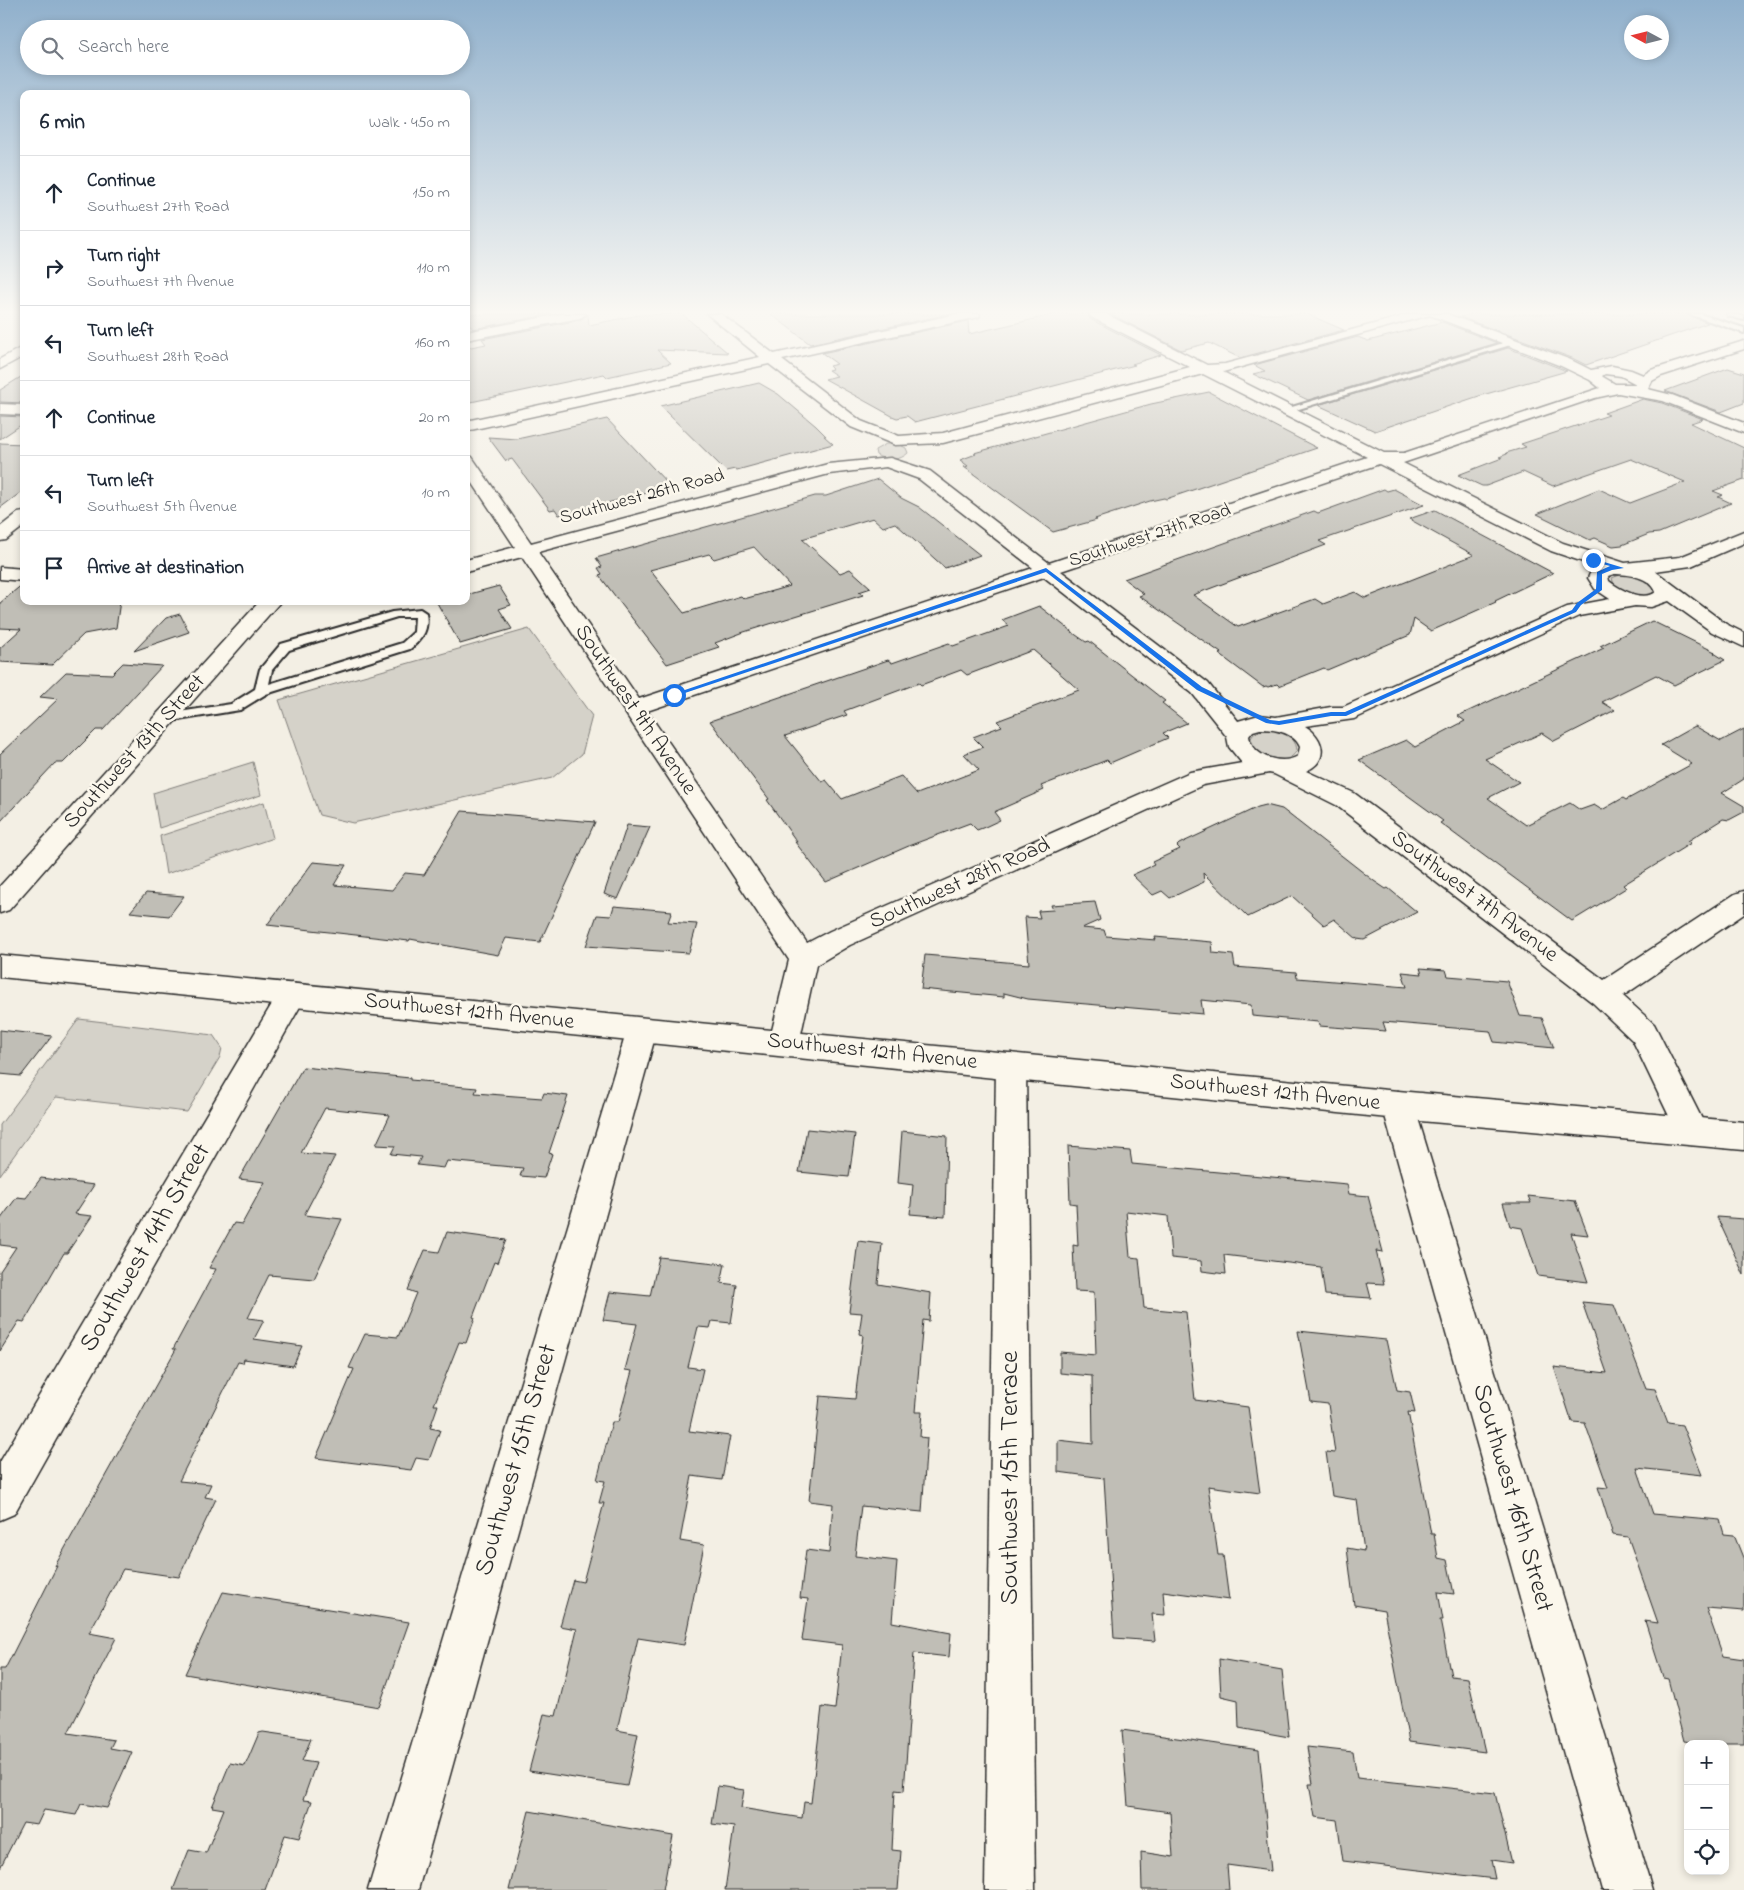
<!DOCTYPE html>
<meta charset="utf-8">
<style>
:root{--surface:#fff;--page:#f2f2f3;--text:#1f2937;--muted:#747a83;--line:#e0e1e3}
body{margin:0;font-family:"Indie Flower",sans-serif;background:var(--page);color:var(--text)}
.controls{position:absolute;right:15px;bottom:15px;display:grid;overflow:hidden;border-radius:10px;box-shadow:0 2px 8px #0003}
.controls button{width:45px;height:45px;display:grid;place-items:center;padding:0;border:0;border-bottom:1px solid var(--line);background:var(--surface);color:var(--text);font:25px sans-serif}
.compass{position:absolute;left:1624px;top:15px;width:45px;height:45px;border-radius:50%;background:var(--surface);box-shadow:0 2px 8px #0003;rotate:277deg}
.stop{position:absolute;width:15px;height:15px;margin:-11px;border:4px solid #1a73e8;border-radius:50%;background:#fff}
.stop.end{background:#1a73e8;border-color:#fff;box-shadow:0 1px 5px #0008}
.list{margin:0;padding:0;list-style:none}
h2{display:flex;justify-content:space-between;align-items:center;height:65px;margin:0;padding:0 20px;font-size:21px}
h2 small{font-size:16px;font-weight:400;color:var(--muted)}
.list li{display:grid;grid-template-columns:32px 1fr auto;gap:15px;align-items:center;box-sizing:border-box;height:75px;padding:0 20px;border-top:1px solid var(--line)}
.list b{display:block;font-size:19px;white-space:nowrap}
.list p{margin:0;font-size:16px;white-space:nowrap;color:var(--muted)}
.list em{font-size:16px;font-style:normal;color:var(--muted)}
.icon{flex:none;width:28px;height:28px;fill:none;stroke:currentColor;stroke-width:2;stroke-linecap:round;stroke-linejoin:round}
.map{position:relative;flex:none;width:1744px;height:1890px;overflow:hidden}
.search{position:absolute;background:var(--surface);box-shadow:0 2px 8px #0003;left:20px;top:20px;width:450px;height:55px;display:flex;align-items:center;gap:12px;box-sizing:border-box;padding:0 18px;border-radius:28px;color:var(--muted);font-size:19px}
.panel{position:absolute;background:var(--surface);box-shadow:0 2px 8px #0003;left:20px;top:90px;width:450px;height:515px;border-radius:10px}
.map>svg:first-child{display:block}
</style>
<div class="map">
<svg width="1744" height="1890" viewBox="0 0 1744 1890">
<rect width="100%" height="100%" fill="#f3efe4"/>
<filter id="ink" filterUnits="userSpaceOnUse"><feTurbulence type="fractalNoise" baseFrequency=".02" numOctaves="2"/><feDisplacementMap in="SourceGraphic" scale="10" xChannelSelector="R" yChannelSelector="G"/><feConvolveMatrix kernelMatrix="1 2 1 2 8 2 1 2 1" color-interpolation-filters="sRGB"/></filter>
<g filter="url(#ink)">
<g fill="#d5d2c9" stroke="#807e7a">
<path d="M886 444H898L906 448 908 453C900 461 886 461 876 455L875 450Z"/>
<path d="M1622 574C1633 575 1655 578 1654 592 1641 601 1626 592 1614 585L1612 578Z"/>
<polygon points="529,629 592,716 582,754 552,778 353,823 319,815 279,700"/>
<path d="M1265 730C1279 730 1295 734 1297 750 1287 770 1258 756 1250 741 1252 733 1258 731 1265 730Z"/>
<polygon points="253,762 261,795 159,828 153,793"/>
<polygon points="264,802 273,838 166,874 160,836"/>
<polygon points="79,1019 213,1035 222,1048 220,1057 187,1112 56,1097 0,1175 0,1125"/>
</g>
<g fill="#c0beb6" stroke="#2b2b2b" fill-rule="evenodd">
<polygon points="466,314 552,314 473,329 466,321"/>
<polygon points="588,314 589,325 639,315 682,314 728,353 657,350 671,363 607,377 604,374 466,403 466,348 486,344 482,339 580,320"/>
<polygon points="771,314 949,314 810,344"/>
<polygon points="1056,314 1088,314 1090,319 1161,355 1132,364 1135,365 915,422 907,416 897,418 892,416 825,379 837,376 828,370 832,369 829,366 837,364 822,353 968,321 969,334"/>
<polygon points="1110,314 1307,314 1344,330 1240,358 1209,343 1181,350"/>
<polygon points="1472,314 1687,314 1708,323 1586,365 1572,358 1460,317"/>
<polygon points="1442,322 1497,343 1308,400 1253,374 1265,371 1254,365 1358,337 1368,341"/>
<polygon points="1508,348 1567,371 1479,396 1375,431 1318,405"/>
<polygon points="1728,368 1744,373 1744,403 1721,412 1665,391"/>
<polygon points="24,375 24,403 0,402 0,390"/>
<polygon points="759,383 778,394 816,426 826,436 824,436 833,444 737,470 735,469 726,471 660,406"/>
<polygon points="1209,392 1317,448 1166,499 1164,498 1150,501 1095,519 1097,520 1053,532 964,467 968,466 960,460 976,454 974,453 1151,404"/>
<polygon points="1643,399 1662,403 1703,419 1691,423 1744,448 1744,480 1713,491 1723,495 1718,497 1731,503 1659,533 1649,534 1622,545 1613,546 1595,538 1590,540 1537,514 1599,489 1630,503 1685,482 1631,459 1553,486 1523,472 1486,486 1482,486 1458,475 1502,458 1499,457 1507,454 1506,453 1526,447 1521,444 1609,415 1604,413"/>
<polygon points="0,416 24,417 24,423 0,439"/>
<polygon points="607,419 670,486 646,492 647,493 559,515 555,509 550,510 512,459 506,461 488,437 517,439"/>
<polygon points="0,443 24,444 24,490 0,508"/>
<path d="M878 479 901 498 919 507 980 555 945 568 895 523 883 527 873 518 802 539 840 573 850 569 871 588 859 592 863 595 744 632 715 643 719 647 667 664 599 575 602 574 598 568 602 567 596 558 780 506 815 496H826ZM754 547 790 586 744 599 741 596 684 613 650 570 709 554 714 559Z"/>
<polygon points="1384,489 1387,491 1394,489 1424,505 1319,541 1326,545 1193,595 1238,627 1315,599 1323,604 1355,592 1365,598 1474,555 1409,519 1435,510 1553,573 1495,601 1496,602 1431,631 1414,619 1410,635 1327,670 1324,668 1279,686 1277,684 1268,687 1266,686 1263,687 1219,654 1221,653 1139,596 1144,594 1124,579 1314,511 1318,513"/>
<polygon points="24,583 24,601 120,601 116,628 84,634 52,665 0,662 0,648 21,629 0,628 0,603"/>
<polygon points="499,586 511,605 499,609 512,629 460,644 436,601 466,601 466,595"/>
<path d="M1039 606 1076 635 1086 642 1089 641 1165 701 1162 703 1187 723 1163 733 1168 738 1110 763 1107 760 1041 786 1044 790 994 812 1000 820 985 827 977 830 970 823 911 845 826 882 795 842H797L767 800 769 799 710 721 888 660 892 663 949 643 953 646 1009 626 1002 620ZM1033 650 1079 690 997 721 1002 726 973 737 983 747 964 754 979 770 917 794 901 776 842 799 826 780 822 782 785 736 847 715 844 711 919 683 921 685 961 670 967 675Z"/>
<polygon points="180,614 189,632 134,651 166,618"/>
<polygon points="1652,621 1715,652 1714,653 1725,660 1674,685 1656,675 1602,702 1615,710 1554,741 1542,733 1485,759 1519,782 1488,798 1526,825 1570,803 1580,810 1594,805 1602,810 1623,798 1626,800 1692,764 1661,745 1695,726 1721,741 1744,729 1744,779 1722,793 1744,806 1744,812 1729,820 1723,819 1688,841 1691,843 1623,885 1626,888 1572,921 1440,823 1443,821 1359,760 1406,740 1415,747 1465,721 1458,716 1604,648 1600,646"/>
<polygon points="123,663 162,666 103,730 96,730 63,763 55,763 0,822 0,754 58,699 40,697 66,672 112,674"/>
<polygon points="1266,805 1282,809 1374,881 1386,889 1388,888 1417,912 1364,940 1357,939 1334,919 1324,925 1292,896 1248,917 1203,873 1204,882 1170,898 1162,891 1153,895 1132,875 1154,865 1152,862 1180,849 1177,846 1179,844 1258,807"/>
<polygon points="462,811 595,822 540,942 506,938 498,955 410,939 409,941 267,925 313,862 346,865 334,885 392,890 405,873 424,875"/>
<polygon points="627,825 650,827 618,899 604,894"/>
<polygon points="146,893 184,896 169,916 130,912"/>
<polygon points="1095,902 1100,920 1082,928 1104,930 1106,936 1156,940 1155,937 1212,942 1213,953 1233,955 1235,967 1296,972 1297,978 1407,987 1402,972 1422,974 1420,968 1446,970 1448,976 1507,981 1520,1016 1542,1018 1554,1048 1494,1042 1490,1031 1383,1022 1386,1031 1319,1026 1318,1022 1252,1016 1251,1005 1201,1000 1203,1014 1028,999 1004,993 1004,997 921,989 925,955 1029,964 1025,917 1040,918 1038,911 1053,910 1051,905"/>
<polygon points="614,906 672,911 668,922 697,924 689,953 586,946 597,915 611,916"/>
<polygon points="0,1030 52,1036 21,1076 0,1074"/>
<polygon points="303,1067 410,1078 410,1080 432,1082 431,1084 477,1088 475,1093 542,1098 544,1093 568,1096 549,1153 552,1154 544,1178 520,1176 523,1168 447,1161 444,1168 417,1165 421,1157 391,1154 395,1146 376,1145 390,1115 325,1108 301,1153 335,1156 304,1215 342,1219 314,1279 269,1275 248,1318 264,1320 254,1339 302,1346 293,1366 244,1359 243,1363 238,1362 179,1481 211,1484 205,1497 216,1499 179,1577 123,1569 89,1633 116,1638 68,1733 114,1740 110,1748 132,1752 107,1808 81,1804 76,1815 44,1810 37,1825 23,1823 0,1868 0,1669 5,1669 57,1566 55,1566 176,1349 173,1349 216,1269 209,1268 234,1223 242,1224 265,1182 239,1179"/>
<polygon points="807,1129 855,1134 849,1177 799,1172"/>
<polygon points="902,1131 947,1136 945,1217 910,1214 913,1185 898,1183"/>
<polygon points="1068,1146 1130,1151 1132,1164 1347,1184 1349,1194 1368,1196 1383,1252 1376,1251 1384,1284 1367,1283 1371,1298 1325,1295 1321,1267 1224,1255 1226,1274 1202,1271 1201,1261 1171,1258 1168,1216 1126,1211 1130,1257 1139,1258 1144,1308 1186,1312 1195,1400 1248,1407 1260,1493 1208,1486 1218,1555 1223,1555 1229,1600 1163,1591 1165,1615 1152,1614 1155,1641 1114,1638 1104,1478 1058,1472 1058,1440 1093,1444 1092,1376 1060,1373 1060,1352 1096,1355 1094,1292 1075,1291 1073,1245 1078,1246 1076,1204 1070,1203"/>
<polygon points="41,1178 94,1185 75,1214 92,1216 67,1253 64,1253 24,1322 19,1321 0,1351 0,1271 16,1247 0,1245 0,1220 17,1197 26,1198"/>
<polygon points="1528,1196 1575,1201 1588,1235 1571,1233 1588,1282 1538,1276 1522,1228 1510,1226 1503,1203 1531,1203"/>
<polygon points="1717,1217 1744,1219 1744,1275"/>
<polygon points="447,1232 506,1240 497,1263 494,1262 473,1317 475,1318 466,1343 459,1342 434,1405 438,1405 430,1428 440,1430 429,1460 416,1458 411,1470 316,1458 354,1369 349,1368 365,1334 398,1337 416,1293 408,1290 425,1250 439,1252"/>
<polygon points="858,1241 882,1244 878,1284 931,1293 929,1321 923,1320 915,1412 922,1412 920,1437 927,1438 922,1512 861,1506 855,1556 897,1561 892,1622 951,1633 949,1657 914,1653 904,1791 895,1790 892,1850 901,1851 898,1890 725,1890 734,1827 712,1824 718,1786 744,1790 741,1808 802,1818 804,1802 811,1803 822,1707 835,1709 842,1645 802,1640 808,1599 800,1598 806,1550 829,1553 833,1504 809,1501 820,1396 855,1399 863,1335 859,1334 862,1313 849,1312"/>
<polygon points="659,1257 725,1264 721,1283 737,1285 731,1323 712,1321 710,1328 698,1327 688,1367 703,1369 689,1431 730,1436 722,1480 692,1476 680,1541 704,1545 684,1645 638,1638 617,1730 638,1734 627,1786 529,1771 544,1714 556,1716 577,1629 560,1626 573,1580 583,1582 604,1503 599,1503 605,1481 597,1480 612,1422 618,1422 632,1371 625,1370 637,1324 603,1320 610,1292 650,1296"/>
<polygon points="1582,1302 1614,1305 1646,1388 1655,1389 1668,1423 1682,1425 1702,1475 1637,1468 1653,1514 1720,1520 1724,1534 1734,1535 1744,1560 1744,1611 1706,1608 1723,1656 1744,1659 1744,1744 1705,1744 1684,1741 1668,1679 1663,1678 1645,1621 1658,1623 1628,1537 1613,1535 1598,1487 1608,1488 1585,1423 1572,1422 1554,1367 1607,1373"/>
<polygon points="1298,1331 1386,1340 1397,1390 1410,1392 1415,1413 1408,1412 1431,1534 1434,1534 1438,1558 1447,1560 1454,1594 1438,1592 1443,1620 1440,1620 1451,1676 1468,1678 1485,1752 1409,1742 1384,1610 1354,1605 1347,1548 1364,1551 1357,1500 1332,1496 1326,1452 1335,1453 1328,1404 1311,1402"/>
<polygon points="223,1592 409,1622 379,1707 185,1674"/>
<polygon points="1219,1659 1282,1670 1289,1737 1239,1728 1238,1700 1221,1696"/>
<polygon points="1122,1730 1259,1750 1271,1871 1227,1865 1229,1890 1142,1890 1141,1852 1173,1857 1170,1812 1128,1806"/>
<polygon points="263,1732 311,1739 302,1761 316,1763 303,1800 312,1801 299,1838 285,1835 265,1890 173,1890 189,1850 206,1853 224,1809 212,1807 230,1763 245,1766 259,1733"/>
<polygon points="1307,1747 1353,1752 1357,1778 1495,1793 1512,1863 1491,1860 1495,1879 1343,1861 1337,1820 1315,1817 1309,1784 1313,1784"/>
<polygon points="529,1811 673,1836 663,1890 509,1890"/>
</g>
<g fill="none" stroke-linecap="round" stroke-linejoin="round">
<g stroke="#2b2b2b" stroke-width="4">
<g id="service">
<polygon points="1689,314 1700,314 1744,328 1744,333"/>
<polygon points="1727,314 1744,316 1744,320 1728,316"/>
<polygon points="1510,341 1517,343 1289,412 1283,412 1282,410"/>
<path d="M420 609 426 613C429 630 423 638 410 649L266 694 240 710 166 722 159 718 166 714 231 704 255 689 260 669 281 644 392 612ZM397 617H415L414 632 402 643 269 684 272 670 289 650Z"/>
</g>
</g>
<g stroke="#2b2b2b" stroke-width="3">
<g id="minor">
<polygon points="561,314 586,314 580,318 466,340 466,332"/>
<path d="M707 314H721L774 354 957 314H980L979 317 974 318 782 360 861 421 899 436 943 433 1190 367 1091 317 1090 314H1106L1207 365 1225 364 1411 314H1447L1571 360 1591 370 1612 366 1631 370 1643 375 1651 370 1744 341V349L1661 376 1652 381 1648 389 1672 395 1744 423V433L1663 401 1618 393 1595 398 1403 463 1563 543 1625 563 1680 557 1744 531V543L1691 566 1655 571 1726 624 1744 633V647L1712 632 1669 601 1651 607 1635 606 1579 616 1354 719 1305 726C1324 737 1330 761 1306 771L1354 793 1604 980 1735 894 1744 891V914L1623 996 1654 1024 1708 1131 1703 1141 1692 1145 1681 1141 1633 1041 1593 1003 1336 805 1274 774 1269 773 1203 785 850 945 816 965 799 1043 795 1052 784 1056 773 1052 769 1043 789 960 522 557 466 572V560L515 547 466 473V455L472 457 531 543 828 464 890 458 930 471 1049 563 1367 457 1203 374 943 443 895 445 851 427 769 364 466 431V421L760 357ZM1430 315 1561 366 1590 380 1600 388 1404 453H1384L1223 372ZM1605 374 1621 376 1636 384H1615L1603 377 1602 376ZM1379 464 1551 551 1598 567 1592 569 1588 578 1595 589 1610 599 1567 607 1343 707H1331L1276 717 1259 715 1238 721 1208 683 1061 571ZM886 467 919 479 1033 568 639 699 538 552 829 474ZM1614 574C1628 574 1651 577 1656 592 1643 602 1620 590 1609 581L1608 576ZM1044 577 1192 693 1227 737 1229 747 1242 763 1190 772 830 931 807 943 647 711ZM1260 729C1273 729 1294 732 1300 747L1298 756C1282 766 1252 757 1249 736L1253 731Z"/>
<polygon points="0,404 24,405 24,415 0,414"/>
<polygon points="24,512 24,526 6,540 0,541 0,527 18,513"/>
<polygon points="0,567 24,569 24,581 0,579"/>
<polygon points="260,601 281,601 9,910 0,913 0,886"/>
<polygon points="292,983 302,987 306,995 302,1003 14,1514 0,1520 0,1462 282,987"/>
<polygon points="642,1018 652,1021 657,1030 418,1890 368,1890 627,1030 632,1021"/>
<polygon points="1011,1053 1022,1057 1026,1066 1035,1890 985,1890 996,1066 1000,1057"/>
<polygon points="1398,1091 1409,1095 1414,1105 1652,1890 1602,1890 1382,1105 1387,1095"/>
</g>
</g>
<g stroke="#2b2b2b" stroke-width="3">
<polygon id="tertiary" points="24,346 24,356 0,369 0,359"/>
</g>
<g stroke="#2b2b2b" stroke-width="3">
<polygon id="secondary" points="0,955 1398,1091 1744,1122 1744,1150 1398,1119 0,977"/>
</g>
<use href="#service" fill="#fbf7ec" fill-rule="evenodd"/>
<use href="#minor" fill="#fbf7ec" fill-rule="evenodd"/>
<use href="#tertiary" fill="#fbf7ec" fill-rule="evenodd"/>
<use href="#secondary" fill="#fbf7ec" fill-rule="evenodd"/>
</g>
</g>
<linearGradient id="sky" x2="0" y2="1"><stop stop-color="#90b0cc"/><stop offset="0.54" stop-color="#faf8f3"/><stop offset="1" stop-color="#faf8f3" stop-opacity="0"/></linearGradient>
<rect width="1744" height="578" fill="url(#sky)"/>
<polygon fill="#1a73e8" points="1591,558 1624,568 1612,570 1602,574 1602,590 1581,605 1576,612 1346,716 1331,716 1279,725 1266,723 1237,709 1197,690 1046,572 676,696 670,695 1046,568 1202,687 1270,720 1279,721 1331,712 1345,712 1572,610 1577,603 1596,589 1597,572 1610,566 1591,561"/>
<g text-anchor="middle" dominant-baseline="central" stroke-width="5" stroke-linejoin="round" paint-order="stroke">
<g font-size="19" fill="#2b2b2b" stroke="#fbf7ec">
<text transform="translate(642 497) rotate(-15)">Southwest 26th Road</text>
<text transform="translate(1150 536) rotate(-18)">Southwest 27th Road</text>
</g>
<g font-size="22" fill="#2b2b2b" stroke="#fbf7ec">
<text transform="translate(635 710) rotate(56)">Southwest 9th Avenue</text>
<text transform="translate(135 752) rotate(-48)">Southwest 13th Street</text>
<text transform="translate(960 884) rotate(-24)">Southwest 28th Road</text>
<text transform="translate(1474 897) rotate(37)">Southwest 7th Avenue</text>
<text transform="translate(469 1012) rotate(6)">Southwest 12th Avenue</text>
<text transform="translate(872 1052) rotate(6)">Southwest 12th Avenue</text>
<text transform="translate(1275 1093) rotate(6)">Southwest 12th Avenue</text>
</g>
<g font-size="26" fill="#2b2b2b" stroke="#fbf7ec">
<text transform="translate(146 1248) rotate(-60)">Southwest 14th Street</text>
<text transform="translate(517 1460) rotate(-74)">Southwest 15th Street</text>
<text transform="translate(1011 1478) rotate(-90)">Southwest 15th Terrace</text>
<text transform="translate(1512 1498) rotate(74)">Southwest 16th Street</text>
</g>
</g>
</svg>
<div class="controls">
<button>+</button>
<button>−</button>
<button><svg class="icon" aria-label="locate" viewBox="0 0 24 24"><circle cx="12" cy="12" r="6"/><path d="M12 2v4M12 18v4M2 12h4M18 12h4"/></svg></button>
</div>
<svg class="compass" viewBox="-18 -18 36 36"><path d="M0-13l5 13h-10z" fill="#e53935"/><path d="M0 13l5-13h-10z" fill="#747a83"/></svg>
<div class="stop" style="left:674px;top:695px"></div>
<div class="stop end" style="left:1593px;top:560px"></div>
<div class="search"><svg class="icon" aria-label="search" viewBox="0 0 24 24"><circle cx="10" cy="10" r="6"/><path d="M15 15l6 6"/></svg>Search here</div>
<section class="panel">
<h2>6 min<small>Walk · 450 m</small></h2>
<ul class="list">
<li><svg class="icon" aria-label="ahead" viewBox="0 0 24 24"><path d="M12 20V5M6 11l6-6 6 6"/></svg><div><b>Continue</b><p>Southwest 27th Road</p></div><em>150 m</em></li>
<li><svg class="icon" aria-label="right" viewBox="0 0 24 24"><path d="M7 20v-9h11M14 6l5 5-5 5"/></svg><div><b>Turn right</b><p>Southwest 7th Avenue</p></div><em>110 m</em></li>
<li><svg class="icon" aria-label="left" viewBox="0 0 24 24"><path d="M17 20v-9H6M10 6l-5 5 5 5"/></svg><div><b>Turn left</b><p>Southwest 28th Road</p></div><em>160 m</em></li>
<li><svg class="icon" aria-label="ahead" viewBox="0 0 24 24"><path d="M12 20V5M6 11l6-6 6 6"/></svg><div><b>Continue</b></div><em>20 m</em></li>
<li><svg class="icon" aria-label="left" viewBox="0 0 24 24"><path d="M17 20v-9H6M10 6l-5 5 5 5"/></svg><div><b>Turn left</b><p>Southwest 5th Avenue</p></div><em>10 m</em></li>
<li><svg class="icon" aria-label="arrive" viewBox="0 0 24 24"><path d="M6 21V4h12l-3 4 3 4H6"/></svg><div><b>Arrive at destination</b></div></li>
</ul>
</section>
</div>
